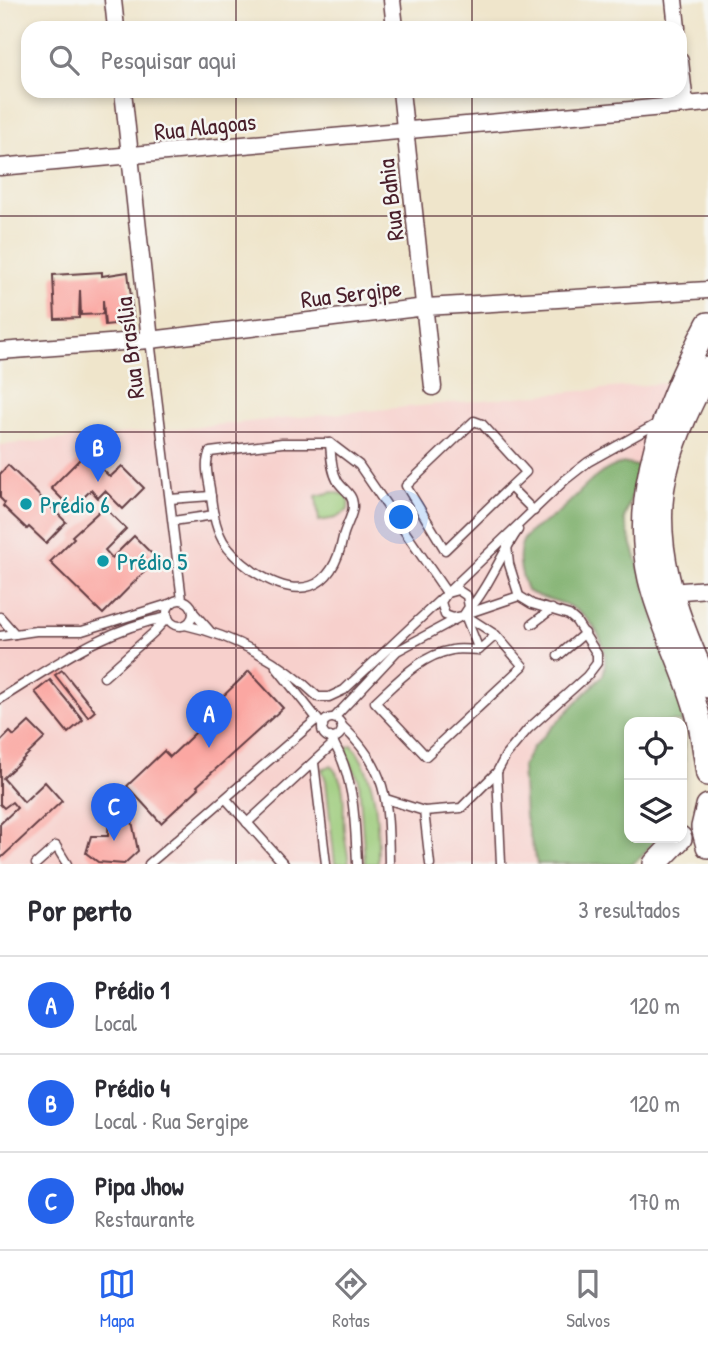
<!DOCTYPE html>
<html lang="pt">
<meta charset="utf-8">
<style>
:root{--surface:#fff;--page:#f2f2f3;--text:#2b2b33;--muted:#7c7c81;--line:#e1e1e2;--accent:#2563eb}
body{margin:0;font-family:"Patrick Hand",sans-serif;background:var(--page);color:var(--text)}
.controls{position:absolute;right:21px;bottom:21px;display:grid;overflow:hidden;border-radius:14px;box-shadow:0 4px 10px #0003}
.controls button{width:63px;height:63px;display:grid;place-items:center;padding:0;border:0;border-bottom:2px solid var(--line);background:var(--surface);color:var(--text);font:35px sans-serif}
.you{position:absolute;left:402px;top:518px;width:24px;height:24px;margin:-18px;border:5px solid #fff;border-radius:50%;background:#1a73e8;box-shadow:0 0 0 10px #1a73e833}
.badge{display:grid;place-items:center;width:46px;height:46px;border-radius:50%;background:var(--accent);color:#fff;font-size:23px;font-weight:700}
.pin{position:absolute;translate:-50% -58px;filter:drop-shadow(0 2px 4px #0008)}
.pin::after{content:'';position:absolute;top:37px;width:24px;height:21px;background:inherit;clip-path:polygon(0 0,100% 0,50% 100%)}
.list{margin:0;padding:0;list-style:none}
h2{display:flex;justify-content:space-between;align-items:center;height:91px;margin:0;padding:0 28px;font-size:30px}
h2 small{font-size:23px;font-weight:400;color:var(--muted)}
.list li{display:grid;grid-template-columns:46px 1fr auto;gap:21px;align-items:center;box-sizing:border-box;height:98px;padding:0 28px;border-top:2px solid var(--line)}
.list b{display:block;font-size:26px;white-space:nowrap}
.list p{margin:0;font-size:23px;white-space:nowrap;color:var(--muted)}
.list em{font-size:23px;font-style:normal;color:var(--muted)}
.icon{flex:none;width:38px;height:38px;fill:none;stroke:currentColor;stroke-width:2;stroke-linecap:round;stroke-linejoin:round}
.map{position:relative;flex:none;width:708px;height:864px;overflow:hidden}
.search{position:absolute;background:var(--surface);box-shadow:0 4px 10px #0003;left:21px;right:21px;top:21px;height:77px;display:flex;align-items:center;gap:18px;box-sizing:border-box;padding:0 24px;border-radius:21px;color:var(--muted);font-size:26px}
.sheet{height:385px;background:var(--surface)}
nav{display:flex;justify-content:space-around;align-items:center;box-sizing:border-box;height:98px;border-top:2px solid var(--line);background:var(--surface);font-size:19px;color:var(--muted)}
nav a{display:grid;justify-items:center;gap:4px}
nav .on{color:var(--accent)}
.map>svg:first-child{display:block}
</style>
<div class="map">
<svg width="708" height="864" viewBox="0 0 708 864">
<rect width="100%" height="100%" fill="#f6f6f2"/>
<filter id="ink" filterUnits="userSpaceOnUse"><feTurbulence type="fractalNoise" baseFrequency=".0143" numOctaves="2"/><feDisplacementMap in="SourceGraphic" scale="14" xChannelSelector="R" yChannelSelector="G"/><feConvolveMatrix kernelMatrix="1 2 1 2 8 2 1 2 1" color-interpolation-filters="sRGB"/></filter>
<filter id="wash" filterUnits="userSpaceOnUse"><feTurbulence type="fractalNoise" baseFrequency=".00686" numOctaves="4" result="noise"/><feDisplacementMap in="SourceGraphic" scale="28" xChannelSelector="R" yChannelSelector="G"/><feGaussianBlur stdDeviation="1.57" result="paint"/><feColorMatrix in="noise" values="0 0 0 0 0 0 0 0 0 0 0 0 0 0 0 0 0 1.4 0 .05"/><feComposite in="paint" operator="in"/></filter>
<g filter="url(#wash)">
<rect width="100%" height="100%" fill="#efe5cb"/>
<polygon fill="#f7d0cc" points="666,383 656,412 641,467 624,463 609,467 591,479 551,518 536,527 541,599 567,604 586,615 604,646 606,663 603,675 580,700 525,817 536,864 0,864 0,445"/>
<g fill="#9ccb7a" stroke="#737552" stroke-width="2">
<polygon points="333,492 346,495 349,499 348,510 336,518 319,521 316,496"/>
<path d="M352 745C378 779 378 823 378 864H365L359 780 346 753 347 747Z"/>
<path d="M331 766C349 785 342 807 344 830 345 842 348 853 349 864H335L326 781 322 769Z"/>
</g>
<path fill="#7daf6a" stroke="#64674a" stroke-width="2" d="M624 463 641 467 624 519 682 705 685 775 682 783V722H629V838H656L642 856 632 864H537L525 817 522 767 533 747 603 675C611 647 594 618 569 606 555 599 542 599 527 591 522 576 516 559 522 543 528 529 540 526 551 518 577 500 591 471 624 463Z"/>
<g id="blocks">
<g fill="#fba7a2">
<polygon points="102,272 102,276 128,272 134,322 105,325 103,300 103,314 81,315 80,290 79,318 55,319 53,275"/>
<polygon points="86,453 110,477 122,466 144,488 123,509 105,491 98,498 91,490 72,509 51,488"/>
<polygon points="8,465 66,522 46,543 29,527 27,529 3,506 5,503 0,498 0,474"/>
<polygon points="104,507 126,529 105,550 112,558 134,536 157,559 103,614 50,562 74,538 72,536"/>
<polygon points="62,670 95,711 88,717 55,675"/>
<polygon points="249,671 283,708 197,786 199,788 161,823 127,786 164,751 170,757 216,713 211,708"/>
<polygon points="50,680 83,720 68,733 35,692"/>
<polygon points="29,722 45,738 3,778 24,802 45,782 62,801 0,859 0,824 17,808 12,802 4,808 0,804 0,742 10,732 14,736"/>
<polygon points="123,809 124,817 132,821 138,851 124,864 98,862 86,853 91,836 108,836 109,811"/>
</g>
</g>
</g>
<g filter="url(#ink)">
<use href="#blocks" fill-opacity="0" stroke="#633d43" stroke-width="2"/>
<g fill="none" stroke-linecap="round" stroke-linejoin="round">
<g stroke="#633d43" stroke-width="11">
<g id="service">
<polyline points="150,340 182,600"/>
<path d="M282 443H330C331 454 331 469 337 480 342 490 353 492 353 506 353 516 345 527 343 537 332 593 298 600 253 571 242 563 230 553 223 541 214 525 212 506 210 489 208 477 204 463 210 452Z"/>
<polyline points="330,443 359,465 447,593"/>
<polyline points="510,487 445,550 406,486 474,421 482,424 526,472 510,487 534,511"/>
<polyline points="170,499 211,496"/>
<polyline points="173,521 214,515"/>
<polyline points="447,593 458,590 467,596 469,607 463,616 453,618 445,615 441,602 447,593 565,480 588,462 660,422"/>
<circle cx="180" cy="613" r="13"/>
<path d="M468 611C489 587 500 556 518 530"/>
<polyline points="193,612 209,630"/>
<polyline points="466,614 519,596"/>
<path d="M465 615 496 635 523 666 426 756 375 702C397 682 421 655 452 650 460 648 470 650 479 650L496 635"/>
<polyline points="465,615 479,650"/>
<polyline points="0,617 15,634 36,631 82,631 172,603"/>
<polyline points="532,624 552,609"/>
<path d="M185 625C234 636 282 662 318 697H329L344 690 442 598"/>
<polyline points="0,636 15,634"/>
<polyline points="558,656 585,633"/>
<polyline points="276,667 323,726"/>
<path d="M0 699C55 665 103 629 168 617L153 633 104 677"/>
<polyline points="334,718 397,651 458,618"/>
<circle cx="332" cy="728" r="10"/>
<path d="M341 725C389 769 388 803 389 864"/>
<path d="M330 737C355 774 355 822 357 864"/>
<polyline points="314,763 326,864"/>
<polyline points="497,772 501,864"/>
<polyline points="226,799 284,864"/>
<polyline points="386,799 424,811 461,808 497,772 506,755 528,729 587,676 597,663 597,654 576,621 569,615 532,604 519,596 509,564 507,546"/>
<polyline points="424,811 430,864"/>
<polyline points="247,823 334,743"/>
<polyline points="36,864 56,846 67,864"/>
<polyline points="149,864 317,719"/>
</g>
</g>
<g stroke="#633d43" stroke-width="19">
<g id="minor">
<polyline points="113,0 116,28"/>
<polyline points="392,0 395,28"/>
<polyline points="674,0 677,28"/>
<polyline points="680,61 685,104"/>
<polyline points="123,91 150,340"/>
<polyline points="401,91 433,387"/>
<polyline points="0,167 708,103"/>
<polyline points="0,351 150,340 426,307 708,290"/>
<polyline points="670,592 708,589"/>
</g>
</g>
<g stroke="#633d43" stroke-width="26">
<g id="secondary">
<path d="M708 324C667 402 630 490 650 579 661 626 686 669 698 716 703 735 705 755 708 774"/>
<path d="M708 369C693 399 677 430 668 463 646 539 676 618 708 686"/>
<polyline points="708,806 703,827 708,846"/>
<polyline points="655,864 680,838"/>
</g>
</g>
<use href="#service" stroke="#fff" stroke-width="8"/>
<use href="#minor" stroke="#fff" stroke-width="16"/>
<use href="#secondary" stroke="#fff" stroke-width="23"/>
</g>
</g>
<path fill="none" stroke="#4a1f2b" stroke-width="2" stroke-opacity="0.55" d="M236 0V28M472 0V28M236 91V864M472 91V864M0 216H708M0 432H708M0 648H708"/>
<g fill="#0f9aa8" stroke="#f6f6f2" stroke-width="2.5">
<circle cx="26" cy="504" r="7"/>
<circle cx="103" cy="561" r="7"/>
</g>
<g text-anchor="middle" dominant-baseline="central" stroke-width="5" stroke-linejoin="round" paint-order="stroke">
<g font-size="24" fill="#4a1f2b" stroke="#f6f6f2">
<text transform="translate(205 126) rotate(-6)">Rua Alagoas</text>
<text transform="translate(390 200) rotate(-97)">Rua Bahia</text>
<text transform="translate(351 293) rotate(-7)">Rua Sergipe</text>
<text transform="translate(129 348) rotate(-97)">Rua Brasília</text>
</g>
<g font-size="24" fill="#0d838f" stroke="#f6f6f2" text-anchor="start">
<text x="40" y="504">Prédio 6</text>
<text x="117" y="561">Prédio 5</text>
</g>
</g>
</svg>
<div class="controls">
<button><svg class="icon" aria-label="locate" viewBox="0 0 24 24"><circle cx="12" cy="12" r="6"/><path d="M12 2v4M12 18v4M2 12h4M18 12h4"/></svg></button>
<button><svg class="icon" aria-label="layers" viewBox="0 0 24 24"><path d="M12 4l9 5-9 5-9-5zM3 14l9 5 9-5"/></svg></button>
</div>
<div class="you"></div>
<div class="pin badge" style="left:209px;top:748px">A</div>
<div class="pin badge" style="left:98px;top:482px">B</div>
<div class="pin badge" style="left:114px;top:841px">C</div>
<div class="search"><svg class="icon" aria-label="search" viewBox="0 0 24 24"><circle cx="10" cy="10" r="6"/><path d="M15 15l6 6"/></svg>Pesquisar aqui</div>
</div>
<section class="sheet">
<h2>Por perto<small>3 resultados</small></h2>
<ul class="list">
<li><span class="badge">A</span><div><b>Prédio 1</b><p>Local</p></div><em>120 m</em></li>
<li><span class="badge">B</span><div><b>Prédio 4</b><p>Local · Rua Sergipe</p></div><em>120 m</em></li>
<li><span class="badge">C</span><div><b>Pipa Jhow</b><p>Restaurante</p></div><em>170 m</em></li>
</ul>
</section>
<nav>
<a class="on"><svg class="icon" aria-label="map" viewBox="0 0 24 24"><path d="M3 6l6-2 6 2 6-2v14l-6 2-6-2-6 2zM9 4v14M15 6v14"/></svg>Mapa</a>
<a><svg class="icon" aria-label="directions" viewBox="0 0 24 24"><path d="M12 3l9 9-9 9-9-9zM9 14v-3h6M13 9l2 2-2 2"/></svg>Rotas</a>
<a><svg class="icon" aria-label="saved" viewBox="0 0 24 24"><path d="M7 4h10v16l-5-4-5 4z"/></svg>Salvos</a>
</nav>
